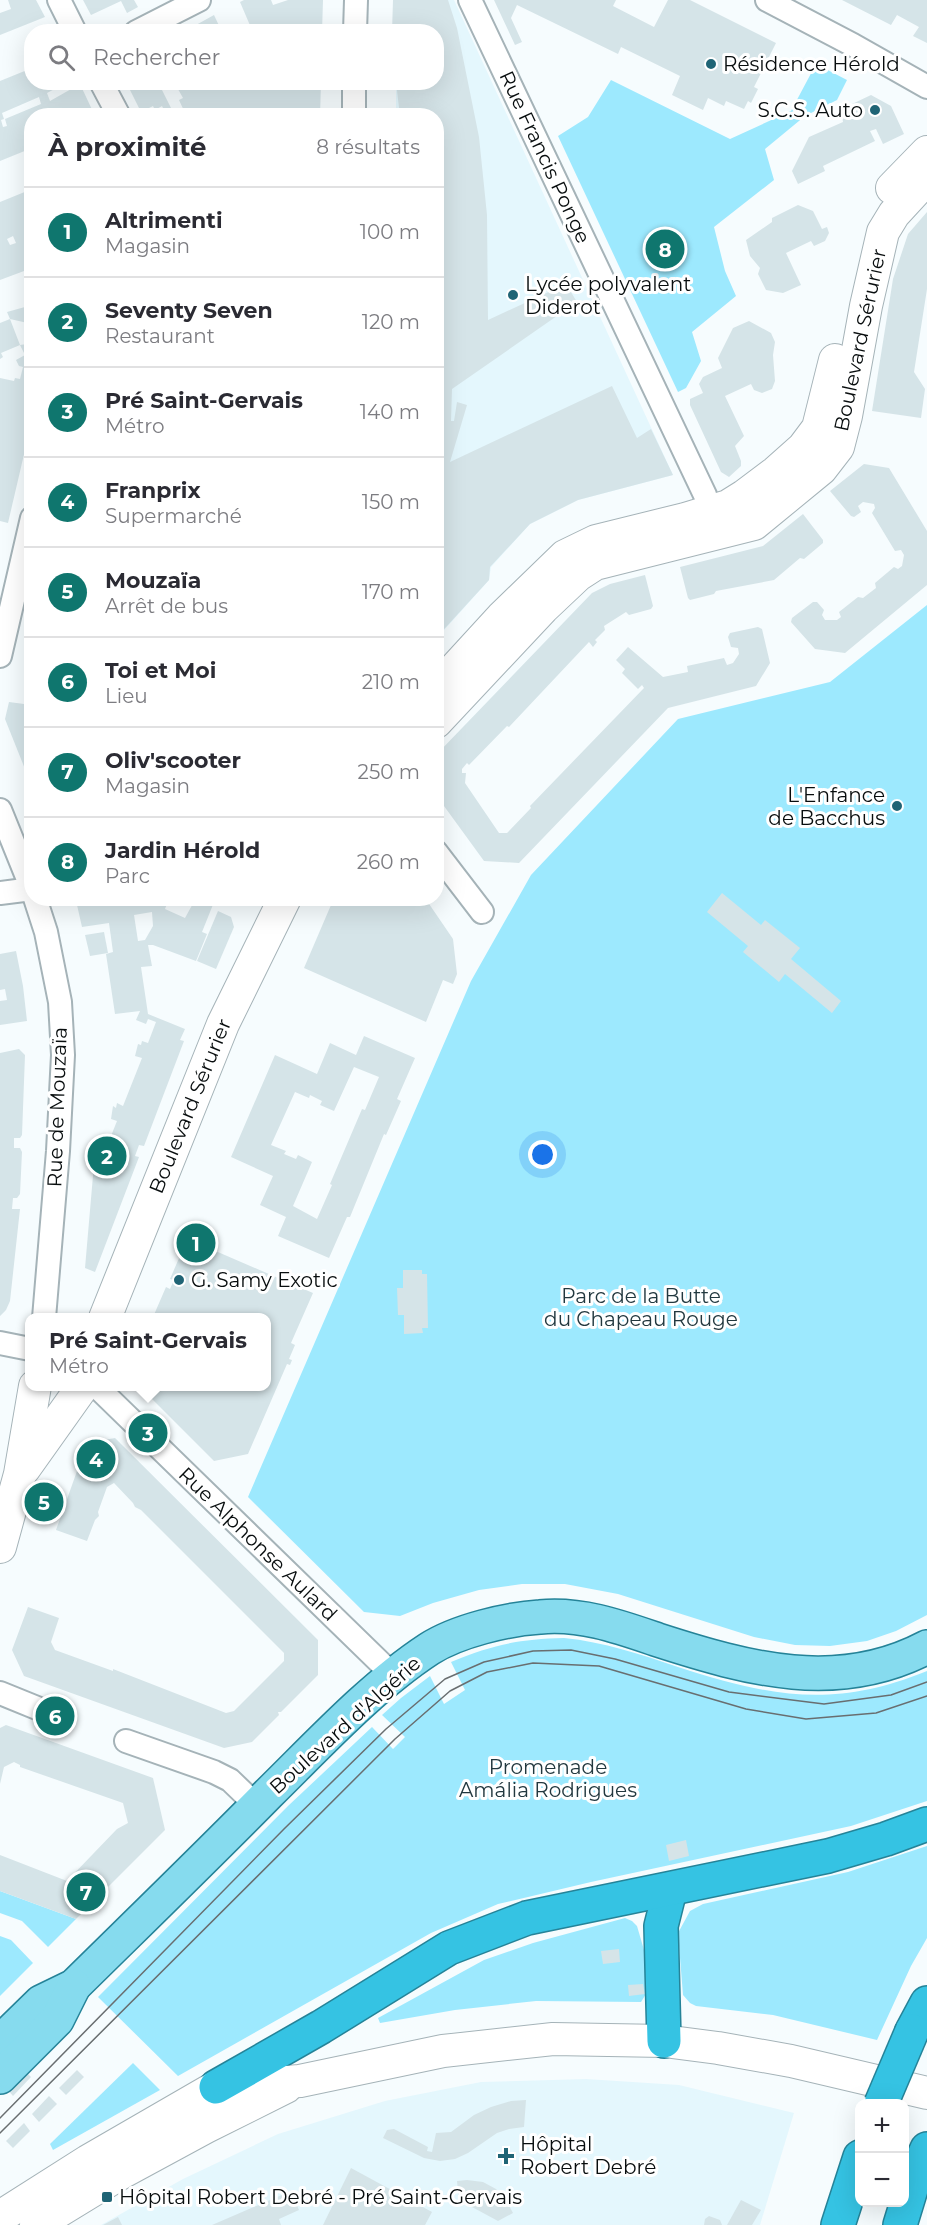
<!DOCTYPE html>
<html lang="fr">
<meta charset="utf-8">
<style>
:root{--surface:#fff;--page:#f2f2f3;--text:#2b2b33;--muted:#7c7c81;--line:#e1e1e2;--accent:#0f766e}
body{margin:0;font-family:Montserrat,sans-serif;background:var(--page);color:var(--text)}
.controls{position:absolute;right:18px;bottom:18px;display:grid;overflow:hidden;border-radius:12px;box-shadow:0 6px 24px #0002}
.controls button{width:54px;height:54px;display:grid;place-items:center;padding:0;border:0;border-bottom:2px solid var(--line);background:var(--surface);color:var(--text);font:30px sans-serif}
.you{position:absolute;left:543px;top:1155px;width:21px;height:21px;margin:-15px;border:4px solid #fff;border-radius:50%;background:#1a73e8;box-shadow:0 0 0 9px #1a73e833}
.badge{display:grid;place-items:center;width:39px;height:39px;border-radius:50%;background:var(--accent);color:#fff;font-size:20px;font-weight:700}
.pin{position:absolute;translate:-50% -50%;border:3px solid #fff;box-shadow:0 2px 6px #0006}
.popup{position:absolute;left:25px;top:1313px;width:246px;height:78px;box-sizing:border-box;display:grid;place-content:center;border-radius:12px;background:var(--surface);filter:drop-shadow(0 2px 4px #0005);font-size:20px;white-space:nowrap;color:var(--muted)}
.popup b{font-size:22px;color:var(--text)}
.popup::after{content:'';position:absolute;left:50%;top:100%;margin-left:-12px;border:12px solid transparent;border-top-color:var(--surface)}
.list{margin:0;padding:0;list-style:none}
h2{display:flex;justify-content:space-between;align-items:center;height:78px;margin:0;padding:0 24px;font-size:26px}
h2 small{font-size:20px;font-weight:400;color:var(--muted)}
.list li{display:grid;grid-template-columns:39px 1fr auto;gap:18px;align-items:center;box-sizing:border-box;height:90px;padding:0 24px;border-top:2px solid var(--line)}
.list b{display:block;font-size:22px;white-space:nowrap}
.list p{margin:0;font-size:20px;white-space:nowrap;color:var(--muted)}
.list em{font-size:20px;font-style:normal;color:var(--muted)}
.icon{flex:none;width:33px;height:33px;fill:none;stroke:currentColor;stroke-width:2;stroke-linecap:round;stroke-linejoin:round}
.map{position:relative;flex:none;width:927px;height:2225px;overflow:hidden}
.search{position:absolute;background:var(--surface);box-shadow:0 6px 24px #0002;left:24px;top:24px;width:420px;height:66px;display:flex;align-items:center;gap:15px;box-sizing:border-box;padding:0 21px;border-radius:24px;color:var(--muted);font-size:22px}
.panel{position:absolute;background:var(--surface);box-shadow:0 6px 24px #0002;left:24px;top:108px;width:420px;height:798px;border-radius:24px}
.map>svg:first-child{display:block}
</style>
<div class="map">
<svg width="927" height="2225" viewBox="0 0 927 2225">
<rect width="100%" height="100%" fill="#f6fcfe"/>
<g fill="#e4f7fd">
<polygon points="395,0 454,0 673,475 578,500 530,524 491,567 489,580 437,638 436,116 396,115 396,83 436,82 436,32"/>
<polygon points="586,2079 679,2085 794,2113 760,2225 101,2225 183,2179 278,2134 385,2101 481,2082"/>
</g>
<g fill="#9de9fe">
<polygon points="816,64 847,80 837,100 805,116 765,149 774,180 714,227 725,271 736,296 692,332 701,361 686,388 678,392 558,136 588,117 611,80 730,139 791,111"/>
<polygon points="927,605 927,1615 896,1631 867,1641 830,1646 795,1645 754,1637 618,1594 565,1584 522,1584 479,1590 433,1603 400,1616 364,1612 248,1497 471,981 531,875 678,719 830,682"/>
<path d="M564 1638C604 1642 640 1654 678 1667 771 1697 834 1709 927 1671V1801L851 1826 591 1882 498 1904 431 1933 178 2076 98 1997 288 1806 372 1727 393 1749 405 1737 382 1715 401 1698 430 1676 444 1704 465 1690 451 1662C492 1645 519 1639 564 1638Z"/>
<polygon points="927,1846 927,1938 911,1966 877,2040 773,2015 696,2006 690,2003 683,1995 678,1933 690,1911 703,1904 848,1872"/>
<polygon points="0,1891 76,1919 48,1947 22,1921 0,1913"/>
<polygon points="625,1918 632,1921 637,1926 644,1950 646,1994 641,2002 536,2001 455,2010 380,2023 378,2018 484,1960 533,1943"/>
<polygon points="0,1936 11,1940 33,1963 0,1996"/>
<polygon points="133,2063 160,2090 53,2150 50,2144"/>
</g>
<g fill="#d5e4e8" fill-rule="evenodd">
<polygon points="8,0 36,0 45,17 0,35 0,13 11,9"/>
<polygon points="83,0 134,0 138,7 127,13 121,1 91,15"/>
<polygon points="244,0 271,0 273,5 288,0 323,0 322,32 248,32 252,30 240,2"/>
<polygon points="393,0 448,0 457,28 479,137 487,215 488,320 566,284 577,302 452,389 451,421 454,421 457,402 467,405 450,462 612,386 637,438 651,429 673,475 578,500 530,524 490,567 489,580 436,638 436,116 400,116 396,82 436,82 436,32 392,32"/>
<polygon points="494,0 616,0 613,6 654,27 668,0 690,0 776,43 754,87 758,89 751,103 748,101 744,109 726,101 724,106 708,98 703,110 672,95 680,76 621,47 618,54 517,5 511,18 522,42 515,45"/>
<polygon points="842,0 927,0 927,43 913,36 919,27 897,15 891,25"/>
<polygon points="214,15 222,32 183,32 196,25"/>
<path d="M32 68V82H68L47 93 50 101 80 84 95 116H32V148L0 161V81ZM39 97 41 104 5 119 7 126 3 127 1 120 4 119 2 113Z"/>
<polygon points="126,82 158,82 175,116 167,116 162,106 155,110 153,106 141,112"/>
<polygon points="174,82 321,82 320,116 288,116 289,108 272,108 272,116 191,116 190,113 186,115 179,100 183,98"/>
<polygon points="871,95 891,106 904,134 883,144 876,129 870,131 875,141 823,166 825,171 798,184 792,171 809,137 843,122 842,116 850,105"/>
<path d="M32 189V268L0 280V202ZM13 236 16 243 10 245 7 239Z"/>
<polygon points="798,205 813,211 822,229 827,227 829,233 825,241 814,246 811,241 786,253 801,285 783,293 766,290 758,274 760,268 750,256 746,240 772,222 772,218"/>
<polygon points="927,212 927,289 914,372 925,389 921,418 872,411 893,279 908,234"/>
<polygon points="32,305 32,324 10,319 20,345 1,353 3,357 0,359 0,323 10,319 7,312"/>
<polygon points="749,321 771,333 775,342 773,355 775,381 772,389 762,393 754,390 751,384 725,396 744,436 735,446 741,461 741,466 729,477 721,472 690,405 690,399 703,393 699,384 703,377 722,368 718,358 733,328"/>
<polygon points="31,330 32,420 8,523 0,521 0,378 14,381 15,378 20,379 23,367 19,366 16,360 25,355 20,345 27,344"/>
<polygon points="864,464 889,468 927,531 927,585 845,653 815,649 791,622 792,618 813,602 817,602 824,610 822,615 825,620 837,620 841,617 839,612 858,597 863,598 876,588 875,583 894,567 898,569 902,566 904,555 901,550 895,551 872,513 875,508 874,504 863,502 858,506 861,512 854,517 851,516 830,491"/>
<polygon points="803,514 823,540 823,543 804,559 800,558 774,580 716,591 714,594 690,600 688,598 680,567 763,546"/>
<polygon points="645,575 653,606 651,609 629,615 626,612 604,626 605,630 595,640 597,642 593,647 589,642 509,727 507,726 469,765 467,763 462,769 462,773 466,773 465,783 499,833 507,833 531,808 530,806 644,688 642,685 638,689 622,673 625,669 616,660 628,647 663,677 688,672 687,666 724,658 727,665 733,663 739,654 738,648 731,647 728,637 730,633 758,627 762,629 770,663 756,686 668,708 519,863 484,861 436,795 436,755 592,593 610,584"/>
<polygon points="29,666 32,667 31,784 5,719 9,702 24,704 29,681 25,680"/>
<polygon points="722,893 761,925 765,920 800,948 791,959 841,1001 832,1013 785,974 779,982 743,952 748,946 707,912"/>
<path d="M81 898H183L182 902 174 900V902L168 901 165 909 185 918 196 898H206L214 902 202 932 207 934 196 961 153 945H148L152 966 141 967 148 1014 185 1029 180 1040 184 1041 144 1146 139 1145 135 1156 139 1157 95 1272 85 1268 96 1141 99 1142V1137L109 1141 117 1121 111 1119 113 1106 116 1108 117 1103 123 1106 142 1058 135 1056 138 1044 141 1045 142 1041 148 1043 156 1022 148 1019 146 1024 136 1020 140 1011 115 1014 106 954 113 952 109 923 82 927 77 905ZM152 912 153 926 145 940 138 941 134 915Z"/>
<polygon points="334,898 425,898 453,939 457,974 453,984 443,980 426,1022 304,968"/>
<polygon points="218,911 231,917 234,927 216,969 197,961"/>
<polygon points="104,932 108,953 90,956 85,935"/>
<polygon points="16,951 23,986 27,1021 0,1025 0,1001 7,1000 5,989 0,990 0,954"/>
<path d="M364 1036 415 1058 397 1099 401 1101 386 1135 384 1134 350 1217H347L329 1258 278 1236 286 1217 260 1205 273 1176 231 1157 275 1055 317 1074 330 1043 356 1055ZM354 1067 379 1077 365 1110 362 1109 330 1184 332 1185 317 1219 293 1206 312 1162 298 1155 296 1159 284 1154 286 1151 271 1145 295 1092 309 1098 310 1095 322 1101 320 1105 334 1111Z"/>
<polygon points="19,1049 25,1055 22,1135 20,1138 14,1138 14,1148 20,1148 22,1152 20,1194 17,1198 13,1198 12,1209 20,1209 10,1301 6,1310 0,1316 0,1053"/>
<polygon points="189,1235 206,1242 204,1246 313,1293 291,1343 295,1345 289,1359 292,1360 290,1365 287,1364 248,1454 214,1461 144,1391 143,1386 266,1386 267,1317 153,1317 166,1287 170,1289 174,1280 170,1279"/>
<polygon points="403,1270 422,1270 422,1274 427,1274 428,1328 422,1328 423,1333 404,1334 404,1315 398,1315 397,1288 403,1288"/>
<polygon points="115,1438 318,1640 318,1675 281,1712 278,1712 279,1715 252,1742 224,1748 24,1676 12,1650 28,1607 59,1618 51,1642 55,1650 113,1671 113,1669 226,1713 234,1711 284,1661 284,1653 141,1510 135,1507 133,1503 114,1483 107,1487 98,1512 99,1516 95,1520 87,1541 56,1530 87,1443"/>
<polygon points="6,1725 153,1778 165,1830 76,1919 0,1891 0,1855 67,1881 117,1829 128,1823 123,1803 20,1767 20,1765 14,1762 4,1767 0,1784 0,1728"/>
<polygon points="686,1840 689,1856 669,1861 666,1845"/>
<polygon points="619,1949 620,1962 603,1964 601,1951"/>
<polygon points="643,1984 645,1994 629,1996 628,1985"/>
<polygon points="24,2070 31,2077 13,2096 6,2088"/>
<polygon points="77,2070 84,2077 66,2095 59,2088"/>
<polygon points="49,2096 57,2104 39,2122 32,2114"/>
<polygon points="526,2100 524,2127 509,2129 497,2133 468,2153 455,2159 440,2161 424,2158 383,2138 387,2130 394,2129 428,2147 427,2151 432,2152 436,2133 451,2132 474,2115 491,2107 511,2101"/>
<polygon points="24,2123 30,2131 13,2148 6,2141"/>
<polygon points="351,2168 432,2212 425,2225 323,2225"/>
<polygon points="467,2180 483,2182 496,2189 506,2200 513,2213 498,2221 459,2200 457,2181"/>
<polygon points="291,2191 299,2210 279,2219 281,2225 212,2225"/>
<polygon points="741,2200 761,2210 752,2225 727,2225"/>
<polygon points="709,2216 720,2220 722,2225 704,2225 705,2219"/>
<polygon points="118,2217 122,2225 103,2225"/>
</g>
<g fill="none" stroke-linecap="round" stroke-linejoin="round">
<g stroke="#a5b3b8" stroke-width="26">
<g id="street">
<polyline points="59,0 75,32"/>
<polyline points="470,0 705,495 710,511"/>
<polyline points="767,0 853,45 927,87"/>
<polyline points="136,32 199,0"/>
<polyline points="355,32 356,0"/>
<polyline points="101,82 119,116"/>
<polyline points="354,116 354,82"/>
<polyline points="0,656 32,518"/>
<polyline points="0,810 32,889"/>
<polyline points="436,852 482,912"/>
<polyline points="0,893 32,889"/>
<polyline points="35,898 46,932 60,1002 63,1055 58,1151 44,1318"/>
<polyline points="0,1343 30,1349"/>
<polyline points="96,1386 394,1676"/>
<polyline points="0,1693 37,1708"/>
<polyline points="126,1741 214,1772 230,1780 257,1806"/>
</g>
</g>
<g stroke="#a5b3b8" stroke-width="34">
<g id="secondary">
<polyline points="892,188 927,152"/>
<polyline points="436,689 502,617 565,556 596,541 685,519 728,506 744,496 776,472 803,448 818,428 835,360"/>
<polyline points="436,722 543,608 578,575 595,564 754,524 821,469 838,447 846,416 866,306 883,232 894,214 927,178"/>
<polyline points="105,1318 223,1024 285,898"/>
<polyline points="24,1469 83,1386"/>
<polyline points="0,1547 20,1474 35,1386"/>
<polyline points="0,2217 88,2161 216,2087 300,2081 443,2051 553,2039 664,2041 718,2048 791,2061 927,2093"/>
<polyline points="36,2225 121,2173 206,2127 286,2087"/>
</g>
</g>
<g stroke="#258398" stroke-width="36">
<g id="primary">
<path d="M0 2042 41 2002 74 1986C139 1922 204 1859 268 1794 317 1746 371 1687 429 1649 457 1631 507 1619 540 1617 582 1613 620 1627 658 1640 748 1669 838 1694 927 1647"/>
<polyline points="0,2077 57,2020 74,1986"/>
</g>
</g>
<g stroke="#258398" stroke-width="36">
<g id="highway">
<polyline points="912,2031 927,2003"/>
<polyline points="664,2041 661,1926 670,1890"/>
<polyline points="216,2087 321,2027 449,1948 527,1918 828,1856 886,1839 927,1824"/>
<polyline points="838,2225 860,2157"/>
<polyline points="900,2225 915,2176 927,2149"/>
</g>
</g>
<use href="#street" stroke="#fff" stroke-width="22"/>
<use href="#secondary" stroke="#fff" stroke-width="32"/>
<use href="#primary" stroke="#86dbee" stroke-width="33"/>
<use href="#highway" stroke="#35c3e3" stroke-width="33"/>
<g stroke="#696e70" stroke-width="1.5">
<polyline points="0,2118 284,1829 386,1729 445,1679 484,1662 533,1651 571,1650 615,1659 729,1692 824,1704 891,1695 927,1682"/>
<polyline points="0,2133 395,1739 450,1691 487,1672 533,1663 599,1666 746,1709 806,1719 876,1713 927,1696"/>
</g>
<g stroke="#258398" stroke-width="36" stroke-linecap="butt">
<polyline id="highway-bridge" points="881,2104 912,2031"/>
</g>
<use href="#highway-bridge" stroke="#35c3e3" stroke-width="33"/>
</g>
<g fill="#1f6475" stroke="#fff" stroke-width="2">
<circle cx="711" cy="64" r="6"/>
<circle cx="875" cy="110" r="6"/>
<circle cx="513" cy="295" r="6"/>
<circle cx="897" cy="806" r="6"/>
<circle cx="179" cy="1280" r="6"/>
<path d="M503 2147h6v6h6v6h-6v6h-6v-6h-6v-6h6z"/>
<rect x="101" y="2191" width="12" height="12" rx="3"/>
</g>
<g text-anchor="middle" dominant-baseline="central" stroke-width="6" stroke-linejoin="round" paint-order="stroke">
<g font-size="20" fill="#080d0e" stroke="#fff" text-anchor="start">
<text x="723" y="64">Résidence Hérold</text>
<text x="863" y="110" text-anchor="end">S.C.S. Auto</text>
<text x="525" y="284">Lycée polyvalent<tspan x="525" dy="23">Diderot</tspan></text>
<text x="885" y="795" text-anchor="end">L'Enfance<tspan x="885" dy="23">de Bacchus</tspan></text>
<text x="191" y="1280">G. Samy Exotic</text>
<text x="520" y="2144">Hôpital<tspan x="520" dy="23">Robert Debré</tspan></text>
<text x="119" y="2197">Hôpital Robert Debré - Pré Saint-Gervais</text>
</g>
<g font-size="20" fill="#080d0e" stroke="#fff">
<text transform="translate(545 157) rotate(65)">Rue Francis Ponge</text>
<text transform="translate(860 340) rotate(-78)">Boulevard Sérurier</text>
<text transform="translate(190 1106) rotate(-68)">Boulevard Sérurier</text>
<text transform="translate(57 1107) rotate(-88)">Rue de Mouzaïa</text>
<text transform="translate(258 1544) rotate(44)">Rue Alphonse Aulard</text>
<text transform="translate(345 1725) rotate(-42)">Boulevard d'Algérie</text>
</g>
<g font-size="20" fill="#22383f" stroke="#fff">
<text x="641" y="1296">Parc de la Butte<tspan x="641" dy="23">du Chapeau Rouge</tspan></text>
<text x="548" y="1767">Promenade<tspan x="548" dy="23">Amália Rodrigues</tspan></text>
</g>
</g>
</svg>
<div class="controls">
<button>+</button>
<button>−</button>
</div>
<div class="you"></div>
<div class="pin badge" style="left:196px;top:1243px">1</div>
<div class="pin badge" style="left:107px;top:1156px">2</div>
<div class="pin badge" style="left:148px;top:1433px">3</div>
<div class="popup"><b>Pré Saint-Gervais</b>Métro</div>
<div class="pin badge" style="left:96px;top:1459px">4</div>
<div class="pin badge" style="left:44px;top:1502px">5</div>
<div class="pin badge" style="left:55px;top:1716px">6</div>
<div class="pin badge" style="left:86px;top:1892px">7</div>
<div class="pin badge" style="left:665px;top:249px">8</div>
<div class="search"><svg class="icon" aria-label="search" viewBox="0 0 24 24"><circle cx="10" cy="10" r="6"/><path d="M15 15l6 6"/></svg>Rechercher</div>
<section class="panel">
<h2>À proximité<small>8 résultats</small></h2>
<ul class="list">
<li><span class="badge">1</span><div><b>Altrimenti</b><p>Magasin</p></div><em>100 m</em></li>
<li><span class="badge">2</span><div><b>Seventy Seven</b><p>Restaurant</p></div><em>120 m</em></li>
<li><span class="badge">3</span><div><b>Pré Saint-Gervais</b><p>Métro</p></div><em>140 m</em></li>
<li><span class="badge">4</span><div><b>Franprix</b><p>Supermarché</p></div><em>150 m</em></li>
<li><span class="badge">5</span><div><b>Mouzaïa</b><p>Arrêt de bus</p></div><em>170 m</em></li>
<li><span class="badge">6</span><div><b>Toi et Moi</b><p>Lieu</p></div><em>210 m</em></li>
<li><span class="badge">7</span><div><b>Oliv'scooter</b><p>Magasin</p></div><em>250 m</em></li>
<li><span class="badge">8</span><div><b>Jardin Hérold</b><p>Parc</p></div><em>260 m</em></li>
</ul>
</section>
</div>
